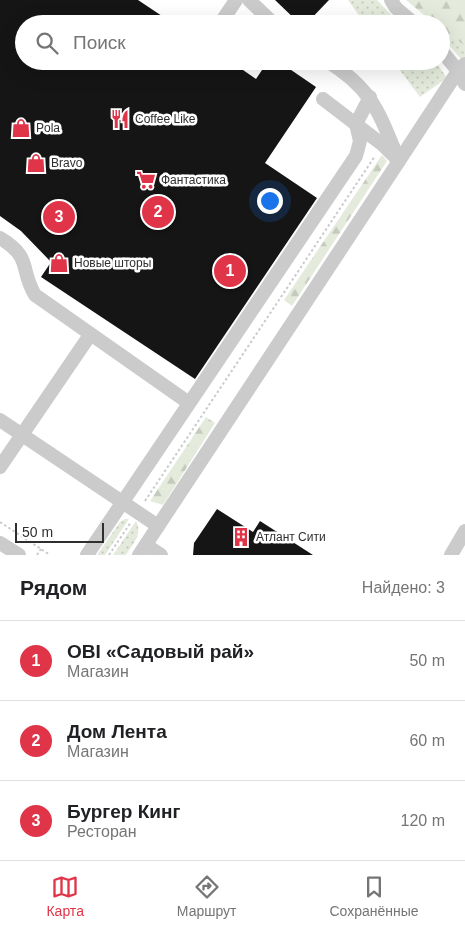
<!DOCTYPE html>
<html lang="ru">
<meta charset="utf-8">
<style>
:root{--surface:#fff;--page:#f6f6f6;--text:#202124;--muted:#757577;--line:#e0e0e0;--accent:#e03548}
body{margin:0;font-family:Helvetica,sans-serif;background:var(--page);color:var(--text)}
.scale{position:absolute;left:15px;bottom:12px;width:89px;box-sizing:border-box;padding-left:5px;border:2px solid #2e2e2e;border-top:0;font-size:14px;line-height:18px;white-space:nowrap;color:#2e2e2e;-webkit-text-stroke:4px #fff;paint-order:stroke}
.you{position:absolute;left:269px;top:200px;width:18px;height:18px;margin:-12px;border:4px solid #fff;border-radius:50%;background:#1a73e8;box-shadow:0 0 0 8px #1a73e833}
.badge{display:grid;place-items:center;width:32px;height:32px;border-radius:50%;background:var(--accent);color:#fff;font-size:16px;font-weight:700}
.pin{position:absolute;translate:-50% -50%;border:2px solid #fff;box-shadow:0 1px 5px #0006}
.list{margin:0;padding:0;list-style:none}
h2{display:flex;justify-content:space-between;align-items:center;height:65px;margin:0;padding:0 20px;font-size:21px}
h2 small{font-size:16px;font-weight:400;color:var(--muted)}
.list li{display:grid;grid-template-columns:32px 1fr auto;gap:15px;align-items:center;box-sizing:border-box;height:80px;padding:0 20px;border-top:1px solid var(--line)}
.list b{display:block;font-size:19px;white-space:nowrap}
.list p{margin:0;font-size:16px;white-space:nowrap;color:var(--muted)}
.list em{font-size:16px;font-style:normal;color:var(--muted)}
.icon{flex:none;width:28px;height:28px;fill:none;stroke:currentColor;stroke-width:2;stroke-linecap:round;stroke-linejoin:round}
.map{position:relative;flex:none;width:465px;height:555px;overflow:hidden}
.search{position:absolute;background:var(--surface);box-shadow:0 5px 20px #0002;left:15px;right:15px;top:15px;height:55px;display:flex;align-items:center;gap:12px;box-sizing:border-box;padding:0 18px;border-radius:28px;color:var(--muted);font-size:19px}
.sheet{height:305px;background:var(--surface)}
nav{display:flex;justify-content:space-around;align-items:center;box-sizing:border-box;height:70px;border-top:1px solid var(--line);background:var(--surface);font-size:14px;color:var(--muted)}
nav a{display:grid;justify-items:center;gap:2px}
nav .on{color:var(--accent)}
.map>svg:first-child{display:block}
</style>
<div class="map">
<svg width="465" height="555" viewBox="0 0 465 555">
<defs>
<pattern id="grass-dots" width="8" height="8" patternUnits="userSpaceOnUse" patternTransform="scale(1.25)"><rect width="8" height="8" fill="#e4ebdc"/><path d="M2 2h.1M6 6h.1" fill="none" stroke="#c4cabd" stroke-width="1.8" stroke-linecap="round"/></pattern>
<pattern id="forest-firs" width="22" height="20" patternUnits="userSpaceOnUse" patternTransform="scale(1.25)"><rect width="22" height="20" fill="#e4ebdc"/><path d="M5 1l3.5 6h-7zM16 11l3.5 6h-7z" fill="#c4cabd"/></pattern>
</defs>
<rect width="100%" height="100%" fill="#fff"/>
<g fill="url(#grass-dots)">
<polygon points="348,0 377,0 400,24 365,24"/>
<polygon points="441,28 465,46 465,64 441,35"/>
<polygon points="393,61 435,61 447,78 420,97"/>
<polygon points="125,519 129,519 105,555 97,555 120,522"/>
<path d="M136 521C143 534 133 544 126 555H113Z"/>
</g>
<g fill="url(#forest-firs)">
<polygon points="406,0 465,0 465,46 441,28 441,24 435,24"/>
<polygon points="382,155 387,161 292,306 284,300"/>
<polygon points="206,417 215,423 163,505 150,501"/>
</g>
<g fill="#151515">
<polygon points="0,0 138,0 174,24 24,24 24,61 230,61 256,79 268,61 278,61 316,87 265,163 317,198 195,379 41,277 51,262 21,231 0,216"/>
<polygon points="275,0 329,0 306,24 300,24"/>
<polygon points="217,509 253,532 260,521 313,555 193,555 194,543"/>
</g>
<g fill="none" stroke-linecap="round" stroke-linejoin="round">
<g stroke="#cbcbcb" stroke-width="2" stroke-dasharray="2.5 2.5" stroke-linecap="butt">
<polyline points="145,501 375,156"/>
<polyline points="0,522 50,555"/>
<polyline points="24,538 32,526"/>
<polyline points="37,555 41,549"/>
<polyline points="109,555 131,522"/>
</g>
<g stroke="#cbcbcb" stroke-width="14">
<polyline points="249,0 274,24"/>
<polyline points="391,0 396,8 415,24"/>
<polyline points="220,24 236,0"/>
<polyline points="441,50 458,71 465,64"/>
<polyline points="323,99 383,145 399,161 458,71 465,84"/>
<path d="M0 238C33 258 19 268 35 295L189 403"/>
<polyline points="0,420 158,526"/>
<polyline points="0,467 90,335"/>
<polyline points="0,543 19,555"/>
<polyline points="146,545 161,555"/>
<polyline points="87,555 356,156 360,141 356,124 370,97"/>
<path d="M139 555 399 161C379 113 373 89 327 61"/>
<polyline points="451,555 465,531"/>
</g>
</g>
<defs>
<g id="restaurant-bare" transform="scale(1.5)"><path d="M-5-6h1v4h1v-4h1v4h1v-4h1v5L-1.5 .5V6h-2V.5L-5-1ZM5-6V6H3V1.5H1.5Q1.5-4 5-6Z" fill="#e03548" stroke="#fff" stroke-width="2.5" paint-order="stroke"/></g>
<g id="shop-bare" transform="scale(1.5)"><path d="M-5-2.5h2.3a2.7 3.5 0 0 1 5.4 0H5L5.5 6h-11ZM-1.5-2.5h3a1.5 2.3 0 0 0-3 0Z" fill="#e03548" stroke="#fff" stroke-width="2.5" paint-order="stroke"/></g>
<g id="supermarket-bare" transform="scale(1.5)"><path d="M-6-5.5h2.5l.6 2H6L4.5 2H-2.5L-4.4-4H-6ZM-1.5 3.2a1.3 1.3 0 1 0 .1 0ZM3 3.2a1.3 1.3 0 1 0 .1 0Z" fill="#e03548" stroke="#fff" stroke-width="2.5" paint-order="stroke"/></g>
<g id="building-bare" transform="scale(1.5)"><path d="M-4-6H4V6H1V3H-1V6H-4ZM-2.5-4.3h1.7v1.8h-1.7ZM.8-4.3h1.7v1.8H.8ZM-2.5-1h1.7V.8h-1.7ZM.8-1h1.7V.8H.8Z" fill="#e03548" stroke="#fff" stroke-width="2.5" paint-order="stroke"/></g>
</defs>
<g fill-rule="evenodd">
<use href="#restaurant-bare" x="120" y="119"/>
<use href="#shop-bare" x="21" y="128"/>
<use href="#shop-bare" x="36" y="163"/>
<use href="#supermarket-bare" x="146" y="180"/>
<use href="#shop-bare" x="59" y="263"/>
<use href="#building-bare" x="241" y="537"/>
</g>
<g text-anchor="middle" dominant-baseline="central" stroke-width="5" stroke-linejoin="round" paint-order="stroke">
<g font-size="12" fill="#2e2e2e" stroke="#fff" text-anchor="start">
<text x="135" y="119">Coffee Like</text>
<text x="36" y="128">Pola</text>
<text x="51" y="163">Bravo</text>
<text x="161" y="180">Фантастика</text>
<text x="74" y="263">Новые шторы</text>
<text x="256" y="537">Атлант Сити</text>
</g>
</g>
</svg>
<div class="scale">50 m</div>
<div class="you"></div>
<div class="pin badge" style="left:230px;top:271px">1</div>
<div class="pin badge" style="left:158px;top:212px">2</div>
<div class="pin badge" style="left:59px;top:217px">3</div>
<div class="search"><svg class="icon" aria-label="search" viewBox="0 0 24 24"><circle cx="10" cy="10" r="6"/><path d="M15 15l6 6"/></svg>Поиск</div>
</div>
<section class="sheet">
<h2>Рядом<small>Найдено: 3</small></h2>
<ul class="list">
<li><span class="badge">1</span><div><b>OBI «Садовый рай»</b><p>Магазин</p></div><em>50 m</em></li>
<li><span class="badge">2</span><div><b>Дом Лента</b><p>Магазин</p></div><em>60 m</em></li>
<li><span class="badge">3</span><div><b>Бургер Кинг</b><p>Ресторан</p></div><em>120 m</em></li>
</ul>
</section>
<nav>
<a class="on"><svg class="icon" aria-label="map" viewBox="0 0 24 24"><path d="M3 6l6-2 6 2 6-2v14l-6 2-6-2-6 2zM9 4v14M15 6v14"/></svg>Карта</a>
<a><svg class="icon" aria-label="directions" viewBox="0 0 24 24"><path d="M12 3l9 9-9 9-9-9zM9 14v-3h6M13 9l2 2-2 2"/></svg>Маршрут</a>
<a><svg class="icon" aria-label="saved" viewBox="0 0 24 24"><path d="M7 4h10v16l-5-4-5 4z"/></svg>Сохранённые</a>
</nav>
